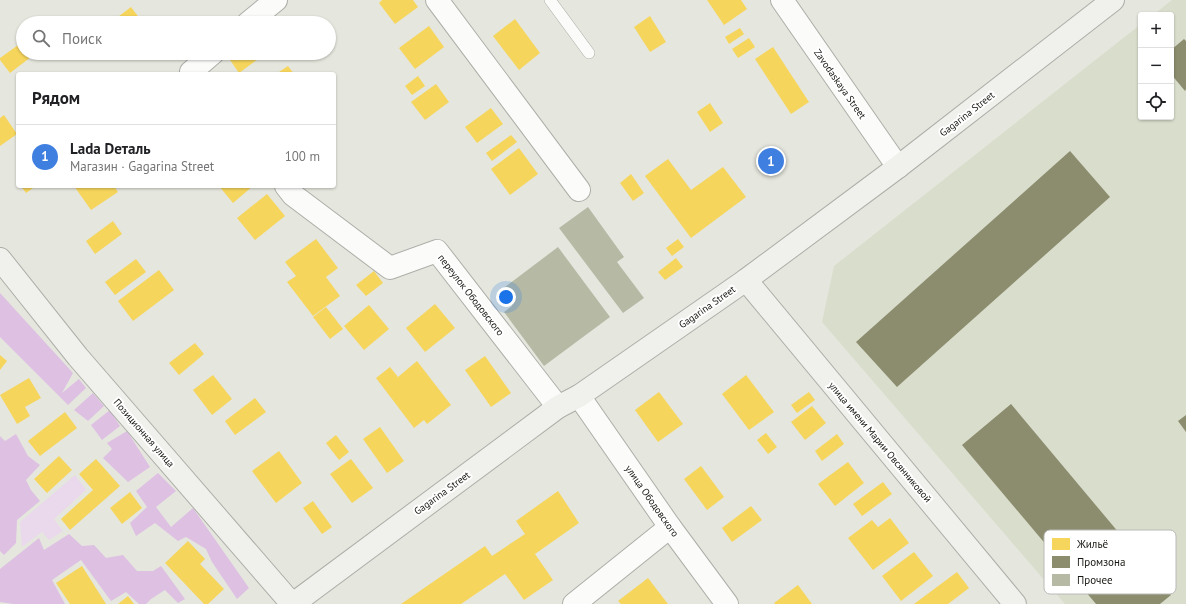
<!DOCTYPE html>
<html lang="ru">
<meta charset="utf-8">
<style>
:root{--surface:#fff;--page:#f2f2f2;--text:#202124;--muted:#757577;--line:#e0e0e0;--accent:#7c3aed}
body{margin:0;font-family:"PT Sans",sans-serif;background:var(--page);color:var(--text)}
.controls{position:absolute;right:12px;top:12px;display:grid;overflow:hidden;border-radius:4px;box-shadow:0 1px 3px #0004}
.controls button{width:36px;height:36px;display:grid;place-items:center;padding:0;border:0;border-bottom:1px solid var(--line);background:var(--surface);color:var(--text);font:20px sans-serif}
.you{position:absolute;left:506px;top:297px;width:14px;height:14px;margin:-10px;border:3px solid #fff;border-radius:50%;background:#1a73e8;box-shadow:0 0 0 6px #1a73e833}
.badge{display:grid;place-items:center;width:26px;height:26px;border-radius:50%;background:var(--accent);color:#fff;font-size:13px;font-weight:700}
.pin{position:absolute;translate:-50% -50%;border:2px solid #fff;box-shadow:0 1px 4px #0006}
.list{margin:0;padding:0;list-style:none}
h2{display:flex;justify-content:space-between;align-items:center;height:52px;margin:0;padding:0 16px;font-size:17px}
h2 small{font-size:13px;font-weight:400;color:var(--muted)}
.list li{display:grid;grid-template-columns:26px 1fr auto;gap:12px;align-items:center;box-sizing:border-box;height:64px;padding:0 16px;border-top:1px solid var(--line)}
.list b{display:block;font-size:15px;white-space:nowrap}
.list p{margin:0;font-size:13px;white-space:nowrap;color:var(--muted)}
.list em{font-size:13px;font-style:normal;color:var(--muted)}
.icon{flex:none;width:22px;height:22px;fill:none;stroke:currentColor;stroke-width:2;stroke-linecap:round;stroke-linejoin:round}
.map{position:relative;flex:none;width:1186px;height:604px;overflow:hidden}
.search{position:absolute;background:var(--surface);box-shadow:0 1px 3px #0004;left:16px;top:16px;width:320px;height:44px;display:flex;align-items:center;gap:10px;box-sizing:border-box;padding:0 14px;border-radius:22px;color:var(--muted);font-size:15px}
.panel{position:absolute;background:var(--surface);box-shadow:0 1px 3px #0004;left:16px;top:72px;width:320px;height:116px;border-radius:4px}
.map>svg:first-child{display:block}
</style>
<div class="map">
<svg width="1186" height="604" viewBox="0 0 1186 604">
<rect width="100%" height="100%" fill="#e5e7de"/>
<polygon fill="#d9ddcc" points="1172,0 1186,0 1186,604 1065,604 822,322 834,266 1141,24 1141,117 1171,117 1171,15 1153,15"/>
<polygon fill="#ead9ec" points="75,475 86,490 54,519 63,531 49,540 42,532 22,547 20,522"/>
<g fill="#dec0e3">
<polygon points="0,293 73,373 62,393 79,379 86,388 68,405 0,337"/>
<polygon points="93,393 104,406 88,421 74,410"/>
<polygon points="110,410 120,426 102,440 91,425"/>
<polygon points="127,431 150,467 128,482 103,458 112,449 107,443"/>
<polygon points="16,434 28,456 40,465 26,480 31,490 40,501 17,520 16,543 4,555 0,551 0,436 5,441"/>
<polygon points="158,473 176,491 156,507 171,527 193,508 249,588 237,599 212,562 206,549 186,537 178,541 155,523 136,536 130,523 147,507 136,491"/>
<polygon points="69,534 82,546 94,545 106,558 123,555 137,571 153,571 161,566 185,599 178,603 165,590 151,599 146,604 139,604 126,592 111,601 81,560 52,580 65,604 13,604 0,602 0,569 39,538 44,550"/>
</g>
<g fill="#f6d55c">
<polygon points="382,0 413,0 418,7 395,24 379,3"/>
<polygon points="707,0 741,0 747,9 724,25"/>
<polygon points="131,7 143,23 110,23"/>
<polygon points="650,16 666,42 650,52 634,27"/>
<polygon points="515,19 540,53 519,70 493,36"/>
<polygon points="429,26 444,47 415,69 399,48"/>
<polygon points="740,28 744,34 729,44 725,37"/>
<polygon points="749,38 755,47 738,58 732,49"/>
<polygon points="21,43 23,46 23,53 28,53 31,57 10,73 0,60 0,58"/>
<polygon points="773,47 809,102 791,114 755,59"/>
<polygon points="233,53 266,53 239,73 228,57"/>
<polygon points="288,66 294,74 276,74"/>
<polygon points="418,76 425,86 412,95 405,86"/>
<polygon points="436,84 449,102 425,120 411,102"/>
<polygon points="710,103 723,123 710,132 697,112"/>
<polygon points="491,108 503,124 477,143 465,127"/>
<polygon points="4,115 17,134 0,146 0,118"/>
<polygon points="511,135 517,142 492,161 486,153"/>
<polygon points="519,148 538,174 510,195 491,169"/>
<polygon points="668,159 691,190 723,167 746,197 691,238 645,176"/>
<polygon points="631,174 644,193 633,201 620,183"/>
<polygon points="21,186 36,186 26,193"/>
<polygon points="74,186 114,186 118,192 91,210"/>
<polygon points="219,186 253,186 233,203"/>
<polygon points="267,194 285,216 255,240 237,218"/>
<polygon points="113,221 122,234 95,254 86,241"/>
<polygon points="316,239 338,268 326,277 340,296 313,316 287,282 296,276 285,262"/>
<polygon points="678,239 684,247 672,256 666,248"/>
<polygon points="676,258 683,267 665,280 658,272"/>
<polygon points="136,259 146,272 115,295 105,282"/>
<polygon points="159,270 174,290 133,321 118,301"/>
<polygon points="374,271 383,283 366,296 356,285"/>
<polygon points="435,304 455,328 425,352 406,328"/>
<polygon points="369,305 389,329 364,350 344,326"/>
<polygon points="326,307 343,329 330,339 313,317"/>
<polygon points="195,343 204,354 179,375 169,363"/>
<polygon points="0,355 7,361 0,370"/>
<polygon points="485,356 511,393 491,407 465,370"/>
<polygon points="417,361 451,405 427,424 424,420 414,428 376,378 390,367 398,377"/>
<polygon points="213,375 232,399 212,415 193,390"/>
<polygon points="746,375 774,412 749,430 722,394"/>
<polygon points="29,378 41,398 25,407 30,416 17,424 0,395"/>
<polygon points="659,392 683,424 658,442 635,410"/>
<polygon points="809,392 815,400 797,413 791,405"/>
<polygon points="255,398 266,412 235,435 225,421"/>
<polygon points="812,406 826,423 805,440 791,422"/>
<polygon points="65,412 77,428 40,456 28,441"/>
<polygon points="380,427 404,461 387,473 363,439"/>
<polygon points="766,433 777,447 768,454 757,440"/>
<polygon points="837,434 844,444 822,461 815,451"/>
<polygon points="336,435 349,452 339,460 326,443"/>
<polygon points="279,451 302,483 276,503 252,471"/>
<polygon points="59,456 72,470 47,493 34,479"/>
<polygon points="96,459 120,486 70,530 61,519 93,490 79,474"/>
<polygon points="351,459 373,488 352,503 330,474"/>
<polygon points="848,462 864,483 835,506 818,484"/>
<polygon points="701,466 724,497 707,510 684,479"/>
<polygon points="883,482 892,494 862,516 853,504"/>
<polygon points="558,491 579,523 535,554 553,580 524,600 505,574 461,604 401,604 485,546 492,556 525,534 516,521"/>
<polygon points="130,492 142,508 122,524 110,508"/>
<polygon points="313,501 332,527 322,534 303,508"/>
<polygon points="751,506 762,520 732,542 722,528"/>
<polygon points="890,518 909,543 873,570 848,538 872,520 878,527"/>
<polygon points="188,541 205,559 200,564 224,589 208,604 204,604 165,563"/>
<polygon points="914,552 933,576 901,601 882,576"/>
<polygon points="82,566 106,604 70,604 56,583"/>
<polygon points="957,572 969,588 948,604 914,604"/>
<polygon points="648,578 668,604 621,604 618,601"/>
<polygon points="798,585 812,604 775,604 774,603"/>
<polygon points="128,596 134,604 118,604"/>
</g>
<g fill="#8c8c6e">
<polygon points="1184,39 1186,41 1186,89 1185,91 1171,74 1171,50"/>
<polygon points="1070,151 1110,197 897,387 856,342"/>
<polygon points="1011,404 1171,595 1160,604 1096,604 962,445"/>
<polygon points="1186,415 1186,432 1178,421"/>
</g>
<g fill="#b6baa5">
<polygon points="588,207 624,257 617,262 644,298 623,313 559,228"/>
<polygon points="558,247 610,317 544,366 504,312 512,306 501,290"/>
</g>
<g fill="none" stroke-linecap="round" stroke-linejoin="round">
<g stroke="#adaea8" stroke-width="12">
<polyline id="lane" points="550,0 589,53"/>
</g>
<g stroke="#adaea8" stroke-width="24">
<g id="street">
<polyline points="437,0 579,190"/>
<polyline points="782,0 898,167"/>
<polyline points="248,23 276,0"/>
<polyline points="193,74 191,72 213,53"/>
<polyline points="286,186 293,195 390,268 437,251 558,407"/>
<polyline points="579,396 670,527 727,604"/>
<polyline points="574,604 670,527"/>
</g>
</g>
<g stroke="#adaea8" stroke-width="24">
<g id="secondary">
<polyline points="0,259 78,357 292,604"/>
<polyline points="746,280 1015,604"/>
<polyline points="293,604 558,407 579,396 746,280 898,167 1113,0"/>
</g>
</g>
<use href="#lane" stroke="#fbfbfa" stroke-width="11"/>
<use href="#street" stroke="#fbfbfa" stroke-width="22"/>
<use href="#secondary" stroke="#f0f1ec" stroke-width="22"/>
</g>
<g text-anchor="middle" dominant-baseline="central" stroke-width="4" stroke-linejoin="round" paint-order="stroke">
<g font-size="10" fill="#171812" stroke="#fff">
<text transform="translate(840 84) rotate(55)">Zavodaskaya Street</text>
<text transform="translate(967 114) rotate(-38)">Gagarina Street</text>
<text transform="translate(471 295) rotate(52)">переулок Ободовского</text>
<text transform="translate(707 307) rotate(-35)">Gagarina Street</text>
<text transform="translate(144 433) rotate(49)">Позиционная улица</text>
<text transform="translate(880 442) rotate(50)">улица имени Марии Овсянниковой</text>
<text transform="translate(442 493) rotate(-36)">Gagarina Street</text>
<text transform="translate(652 501) rotate(55)">улица Ободовского</text>
</g>
</g>
<rect x="1044" y="530" width="132" height="64" rx="6" fill="#fff" stroke="#b9bab8" stroke-width="1"/>
<rect x="1052" y="538" width="18" height="12" fill="#f6d55c"/>
<rect x="1052" y="556" width="18" height="12" fill="#8c8c6e"/>
<rect x="1052" y="574" width="18" height="12" fill="#b6baa5"/>
<g font-size="11" fill="#171812">
<text x="1077" y="548">Жильё</text>
<text x="1077" y="566">Промзона</text>
<text x="1077" y="584">Прочее</text>
</g>
</svg>
<div class="controls">
<button>+</button>
<button>−</button>
<button><svg class="icon" aria-label="locate" viewBox="0 0 24 24"><circle cx="12" cy="12" r="6"/><path d="M12 2v4M12 18v4M2 12h4M18 12h4"/></svg></button>
</div>
<div class="you"></div>
<div class="pin badge" style="left:771px;top:161px;background:#3f7fe0">1</div>
<div class="search"><svg class="icon" aria-label="search" viewBox="0 0 24 24"><circle cx="10" cy="10" r="6"/><path d="M15 15l6 6"/></svg>Поиск</div>
<section class="panel">
<h2>Рядом<small></small></h2>
<ul class="list">
<li><span class="badge" style="background:#3f7fe0">1</span><div><b>Lada Dеталь</b><p>Магазин · Gagarina Street</p></div><em>100 m</em></li>
</ul>
</section>
</div>
